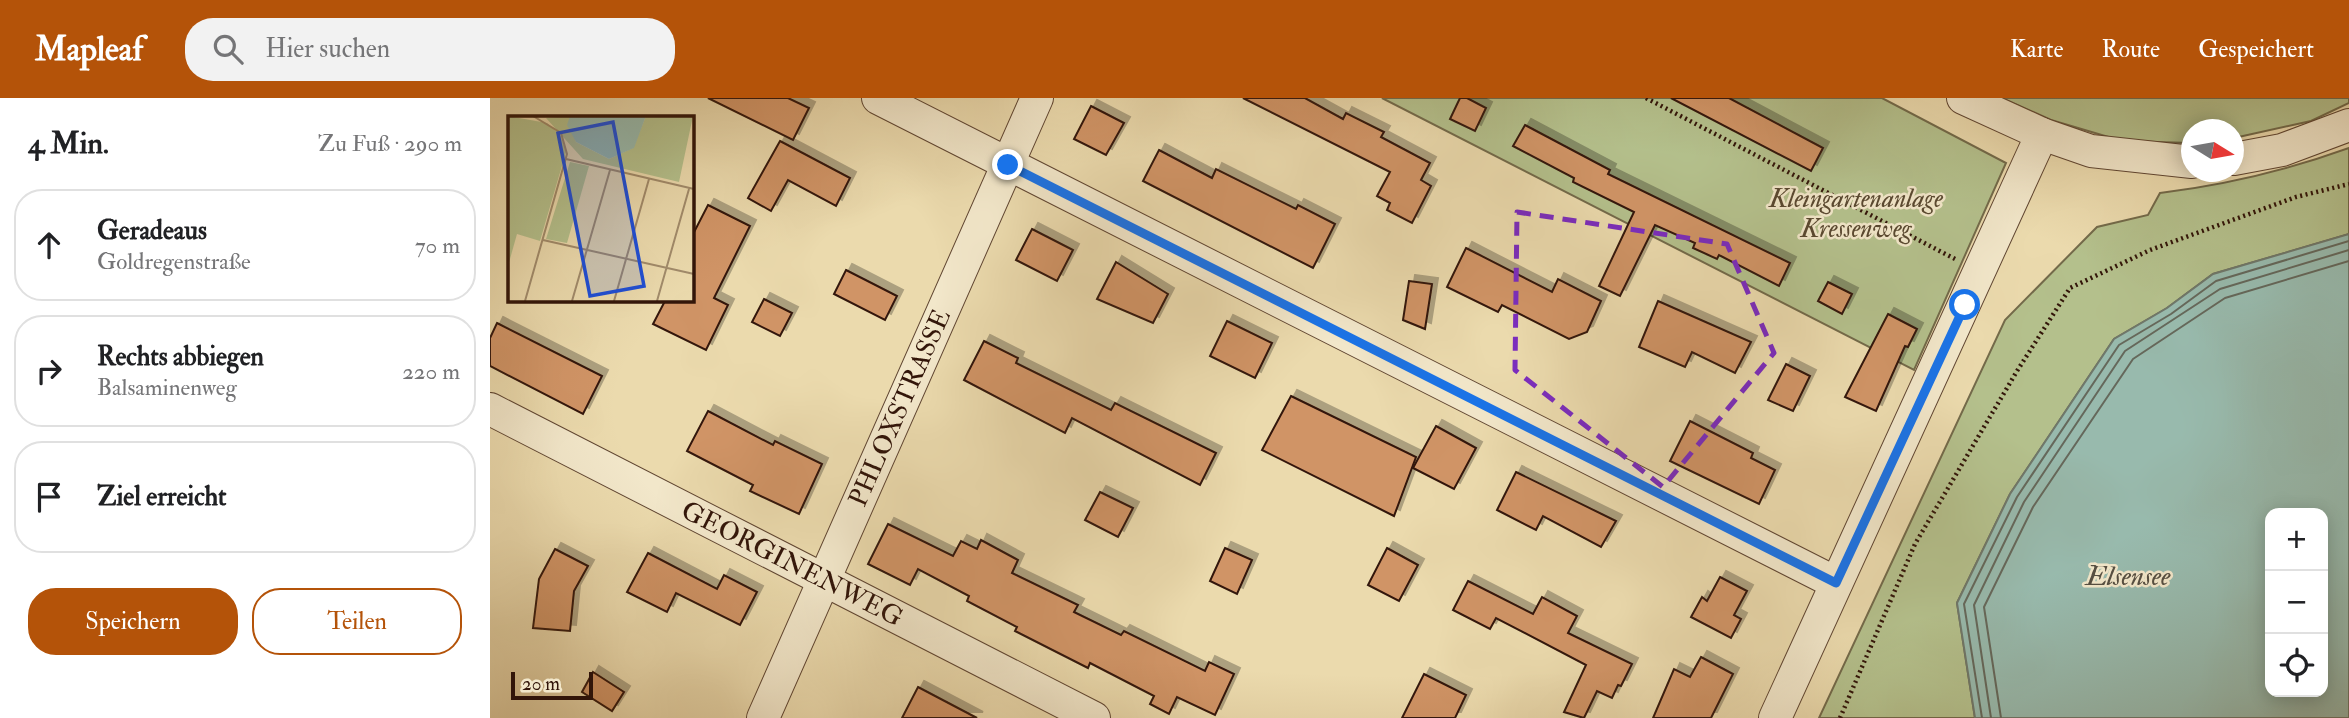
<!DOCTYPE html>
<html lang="de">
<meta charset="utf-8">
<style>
:root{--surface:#fff;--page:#f2f2f2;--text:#202124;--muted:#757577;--line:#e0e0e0;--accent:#b45309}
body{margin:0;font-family:"IM FELL Double Pica",serif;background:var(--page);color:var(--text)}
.controls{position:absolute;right:21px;bottom:21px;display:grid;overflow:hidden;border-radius:14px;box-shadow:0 4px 18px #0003}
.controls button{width:63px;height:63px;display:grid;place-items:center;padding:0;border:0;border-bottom:2px solid var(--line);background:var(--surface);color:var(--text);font:35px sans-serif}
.compass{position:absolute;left:1691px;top:21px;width:63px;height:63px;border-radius:50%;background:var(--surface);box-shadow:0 4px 18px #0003;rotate:101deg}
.scale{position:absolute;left:21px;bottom:18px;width:82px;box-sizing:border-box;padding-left:7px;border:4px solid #321509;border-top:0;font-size:19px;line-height:24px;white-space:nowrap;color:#321509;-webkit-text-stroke:5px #f2e7ca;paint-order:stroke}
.stop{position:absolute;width:21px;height:21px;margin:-16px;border:5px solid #1a73e8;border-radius:50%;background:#fff}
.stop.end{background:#1a73e8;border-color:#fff;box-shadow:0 2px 7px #0008}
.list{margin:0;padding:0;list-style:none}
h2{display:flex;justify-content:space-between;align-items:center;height:91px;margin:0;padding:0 28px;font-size:30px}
h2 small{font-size:23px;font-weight:400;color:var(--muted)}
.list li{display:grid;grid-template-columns:46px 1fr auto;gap:21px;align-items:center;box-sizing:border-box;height:112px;margin:0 14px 14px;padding:0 14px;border:2px solid var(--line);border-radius:28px}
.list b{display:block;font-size:26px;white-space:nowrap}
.list p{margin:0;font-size:23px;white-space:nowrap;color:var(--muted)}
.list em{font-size:23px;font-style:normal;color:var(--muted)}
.actions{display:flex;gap:14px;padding:21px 28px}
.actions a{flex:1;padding:16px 0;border:2px solid var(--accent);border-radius:28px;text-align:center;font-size:24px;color:var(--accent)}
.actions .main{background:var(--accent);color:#fff}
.icon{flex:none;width:38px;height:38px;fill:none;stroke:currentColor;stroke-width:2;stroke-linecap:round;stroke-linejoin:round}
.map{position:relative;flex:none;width:1859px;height:620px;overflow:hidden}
header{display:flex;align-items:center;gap:42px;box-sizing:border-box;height:98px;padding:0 35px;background:var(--accent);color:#fff}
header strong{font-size:33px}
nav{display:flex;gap:38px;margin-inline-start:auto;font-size:24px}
.search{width:490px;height:63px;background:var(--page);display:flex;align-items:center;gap:18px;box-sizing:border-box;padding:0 24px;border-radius:28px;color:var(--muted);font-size:26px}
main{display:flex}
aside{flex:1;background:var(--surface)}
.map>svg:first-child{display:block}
</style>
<header>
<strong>Mapleaf</strong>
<div class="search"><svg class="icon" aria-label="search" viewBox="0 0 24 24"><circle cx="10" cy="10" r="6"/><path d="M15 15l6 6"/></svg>Hier suchen</div>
<nav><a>Karte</a><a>Route</a><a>Gespeichert</a></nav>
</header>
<main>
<aside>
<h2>4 Min.<small>Zu Fuß · 290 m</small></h2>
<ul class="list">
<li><svg class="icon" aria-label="ahead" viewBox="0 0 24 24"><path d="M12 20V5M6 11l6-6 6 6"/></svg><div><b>Geradeaus</b><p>Goldregenstraße</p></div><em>70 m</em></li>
<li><svg class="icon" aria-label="right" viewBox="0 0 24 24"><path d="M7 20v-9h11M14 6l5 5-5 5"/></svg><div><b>Rechts abbiegen</b><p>Balsaminenweg</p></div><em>220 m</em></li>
<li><svg class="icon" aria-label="arrive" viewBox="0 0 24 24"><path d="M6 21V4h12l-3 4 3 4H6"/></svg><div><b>Ziel erreicht</b></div></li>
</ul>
<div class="actions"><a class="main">Speichern</a><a>Teilen</a></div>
</aside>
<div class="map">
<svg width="1859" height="620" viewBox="0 0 1859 620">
<defs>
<filter id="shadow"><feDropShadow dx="6" dy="-6" stdDeviation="0" flood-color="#0004"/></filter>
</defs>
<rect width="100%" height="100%" fill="#ebdaad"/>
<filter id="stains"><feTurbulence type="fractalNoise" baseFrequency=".00286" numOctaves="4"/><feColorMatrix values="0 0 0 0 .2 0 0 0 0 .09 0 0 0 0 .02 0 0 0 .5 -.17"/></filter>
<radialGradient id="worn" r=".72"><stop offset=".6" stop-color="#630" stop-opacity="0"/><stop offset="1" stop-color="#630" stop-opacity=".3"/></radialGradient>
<g fill="#b4c08c" stroke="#736a4a" stroke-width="2">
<polygon points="892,0 1392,0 1516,65 1424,272"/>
<polygon points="1512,0 1859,0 1859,5 1821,23 1744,40 1744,32 1702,32 1701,45 1632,43 1561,22"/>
<path d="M1859 50V136L1723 176 1677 210 1624 241 1520 396 1467 505 1485 620H1329L1515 222 1607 129 1658 117 1670 95C1735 87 1798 72 1859 50Z"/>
</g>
<path fill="#98baad" stroke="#6f786b" stroke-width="2" fill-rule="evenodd" d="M1859 136V620H1485L1467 505 1520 396 1624 241 1677 210 1723 176ZM1780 415H1833V594H1780Z"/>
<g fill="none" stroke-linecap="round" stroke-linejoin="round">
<g stroke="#65685b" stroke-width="2">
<polyline points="1492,620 1474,506 1527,399 1629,247 1681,216 1726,183 1859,143"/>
<polyline points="1501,620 1484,507 1534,404 1635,253 1730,191 1859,152"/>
<polyline points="1511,620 1494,509 1543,409 1643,261 1735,200 1859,163"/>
</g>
</g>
<g fill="#d09466" stroke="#321509" stroke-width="2" filter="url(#shadow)">
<polygon points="218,0 298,0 319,10 303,42"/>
<polygon points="753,0 815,0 853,21 856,15 894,34 891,39 940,65 931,82 941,88 922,125 897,112 900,105 887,98 900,74"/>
<polygon points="970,0 977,0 996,10 985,33 960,21"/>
<polygon points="1181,0 1239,0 1333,50 1321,73"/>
<polygon points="601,8 634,25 616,57 584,41"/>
<polygon points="1035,27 1120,72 1118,76 1300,165 1289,188 1229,157 1227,161 1203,150 1205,145 1165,127 1130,198 1109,188 1144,114 1083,84 1084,80 1023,48"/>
<polygon points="290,43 360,80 346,108 298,82 281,113 258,100"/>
<polygon points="669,52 722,80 726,71 806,111 808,107 845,126 823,170 653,83"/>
<polygon points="218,107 260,128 224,200 238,207 216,252 163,226 176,201 201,201 201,140"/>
<polygon points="542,131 583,152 567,183 526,162"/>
<polygon points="976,150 1062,194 1068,181 1111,203 1097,234 1079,241 1012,207 1008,214 957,189"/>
<polygon points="626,164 678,196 663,225 607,201"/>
<polygon points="356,172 407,198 395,222 344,196"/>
<polygon points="919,183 942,186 935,231 913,222"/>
<polygon points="1338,184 1362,196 1352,216 1328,203"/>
<polygon points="274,201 302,215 290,238 262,224"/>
<polygon points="1168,203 1261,244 1245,275 1202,254 1195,269 1149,249"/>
<polygon points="1398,216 1427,231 1418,249 1415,248 1386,313 1355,299"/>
<polygon points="737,223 782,245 765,280 720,258"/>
<polygon points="7,225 112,278 93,316 0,268 0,240"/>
<polygon points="494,243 528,260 526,265 621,312 625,305 726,355 710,387 582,320 575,335 474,282"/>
<polygon points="1296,266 1320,278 1303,313 1278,302"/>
<polygon points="801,298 926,359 904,418 772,352"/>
<polygon points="218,313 283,347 285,343 332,366 309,416 260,393 263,387 197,353"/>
<polygon points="1200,323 1263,355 1261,360 1285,372 1269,406 1180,363"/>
<polygon points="946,328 986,350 964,391 923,370"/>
<polygon points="1026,374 1126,423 1111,449 1053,418 1046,432 1007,412"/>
<polygon points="610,394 643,410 628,439 595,422"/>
<polygon points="398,426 463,458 471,443 487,451 491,442 528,462 522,475 588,507 584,514 631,537 634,533 715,573 719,564 744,576 725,617 687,599 679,616 660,606 664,598 600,565 598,570 525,533 527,529 477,503 479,498 428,471 420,487 378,466"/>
<polygon points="735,450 762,462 747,496 720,483"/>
<polygon points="897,450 928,467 909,503 878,487"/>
<polygon points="65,451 98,468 84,493 80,533 43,530 49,481"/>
<polygon points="158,455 227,491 234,477 267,494 250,527 186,495 177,514 137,494"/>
<polygon points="1230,479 1257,493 1244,517 1251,521 1241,540 1201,519 1212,499 1217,503"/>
<polygon points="978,483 1043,516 1052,499 1087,518 1078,535 1142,566 1131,588 1128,587 1122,600 1107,593 1094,620 1074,614 1096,567 1006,520 1000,531 963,512"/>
<polygon points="1211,559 1243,576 1221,620 1163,620 1184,571 1200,579"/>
<polygon points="103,574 134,594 122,613 92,594"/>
<polygon points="934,576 976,597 965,620 912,620"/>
<polygon points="428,589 487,620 412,620"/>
</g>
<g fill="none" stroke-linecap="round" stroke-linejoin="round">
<g stroke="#604632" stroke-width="34">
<g id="minor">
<polyline points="388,0 1346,485"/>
<polyline points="1473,0 1552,36 1601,53 1702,64"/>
<polyline points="1744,61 1792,52 1859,27"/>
<polyline points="0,311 604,620"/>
<polyline points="273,620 547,0"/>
<polyline points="1285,620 1552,36"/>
</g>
</g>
<g stroke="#321509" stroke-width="4.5" stroke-dasharray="2 3.5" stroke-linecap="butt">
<polyline points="1156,0 1465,161"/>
<polyline points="1350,620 1425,446 1527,273 1580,190 1660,152 1806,99 1859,86"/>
</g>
<use href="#minor" stroke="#f2e7ca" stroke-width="32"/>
</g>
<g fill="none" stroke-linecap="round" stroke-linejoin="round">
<polyline stroke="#1a73e8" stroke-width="9" points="518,67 1346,485 1475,207"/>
</g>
<path fill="none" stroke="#7b2cbf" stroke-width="5" stroke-dasharray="14 9" stroke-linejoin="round" d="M1027 114 1237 146 1284 255 1173 389 1025 272Z"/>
<g text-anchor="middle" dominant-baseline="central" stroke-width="5" stroke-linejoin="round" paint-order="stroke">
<g font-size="26" font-style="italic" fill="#594830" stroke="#f2e7ca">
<text x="1366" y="101">Kleingartenanlage<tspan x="1366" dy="30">Kressenweg</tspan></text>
</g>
<g font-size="26" fill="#321509" stroke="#f2e7ca">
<text transform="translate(410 310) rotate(-66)">PHLOXSTRASSE</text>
<text transform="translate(302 466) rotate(27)">GEORGINENWEG</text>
</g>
<g font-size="28" font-style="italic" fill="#564f42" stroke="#f2e7ca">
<text x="1638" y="478">Elsensee</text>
</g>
</g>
<g transform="translate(18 18)">
<rect width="186" height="186" fill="#ebdaad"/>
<path d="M0 0 39 7 53 20 58 36 32 125 9 118 0 150ZM62 0 68 26 101 43 125 32 138 0H185L171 66 75 43 38 2ZM62 46 81 50 59 127 38 123Z" fill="#b4c08c"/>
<path d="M62 0H138L126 32 101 43 68 26 59 9Z" fill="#98baad"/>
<path fill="none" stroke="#a18b6b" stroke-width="2" d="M58 43 186 73M35 124 186 158M17 185 59 38 53 17 25 0M64 185 102 54M106 185 141 63M149 185 181 73"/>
<path fill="#1d4ed8" fill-opacity="0.15" stroke="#1d4ed8" stroke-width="3.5" d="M105 6 136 170 82 180 50 17Z"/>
<rect width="186" height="186" fill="none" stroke="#321509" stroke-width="3.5"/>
</g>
<rect width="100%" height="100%" filter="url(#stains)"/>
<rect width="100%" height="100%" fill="url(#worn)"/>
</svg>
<div class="controls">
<button>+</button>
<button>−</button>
<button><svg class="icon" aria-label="locate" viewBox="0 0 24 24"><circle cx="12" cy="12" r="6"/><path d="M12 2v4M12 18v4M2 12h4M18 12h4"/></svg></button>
</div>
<svg class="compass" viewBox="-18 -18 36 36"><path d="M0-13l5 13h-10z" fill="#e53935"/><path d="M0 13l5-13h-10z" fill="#757577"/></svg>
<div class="scale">20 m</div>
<div class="stop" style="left:1475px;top:207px"></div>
<div class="stop end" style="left:518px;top:67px"></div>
</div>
</main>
